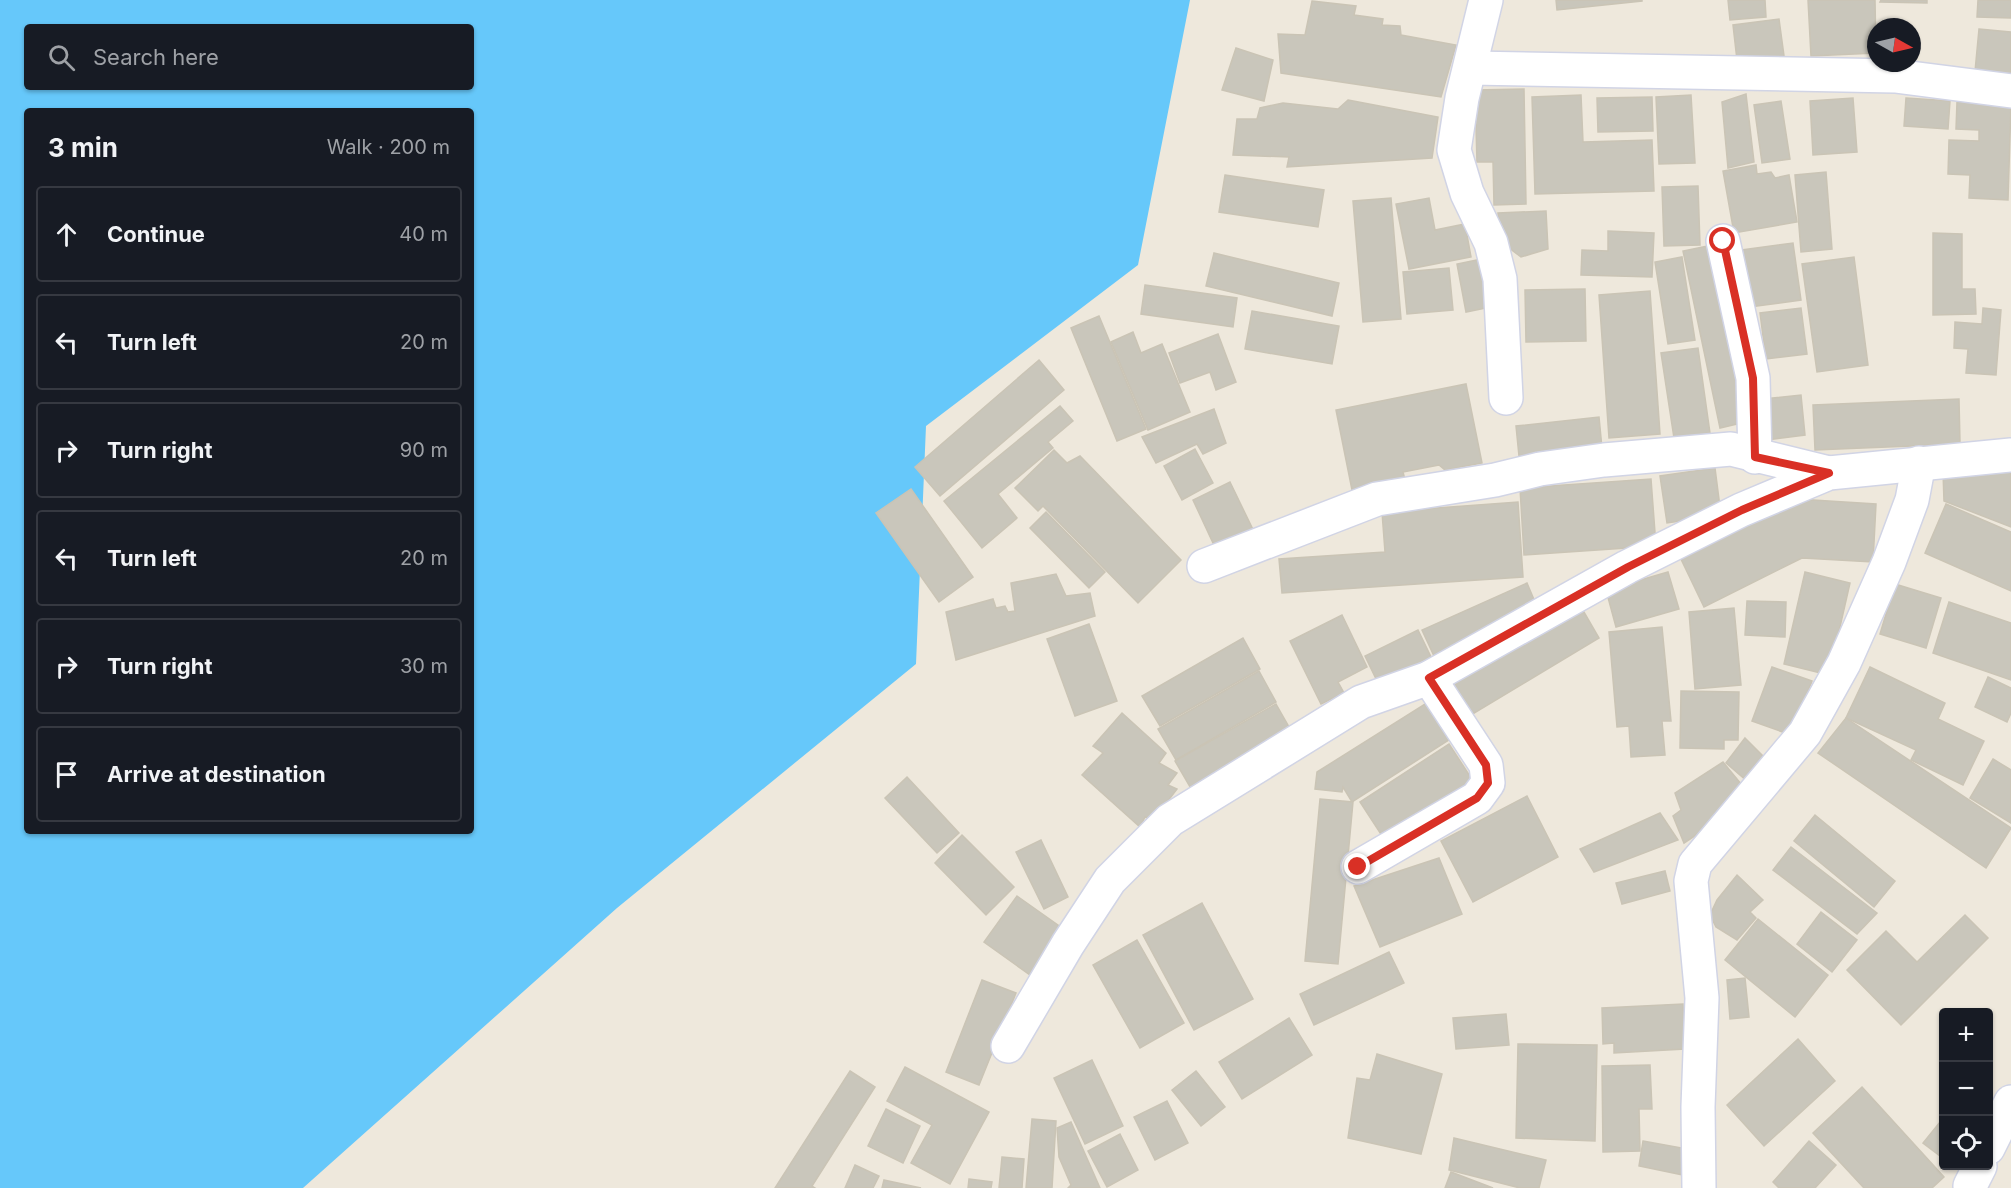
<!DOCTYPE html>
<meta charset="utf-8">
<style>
:root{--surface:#171b24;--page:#20242c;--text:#f1f3f6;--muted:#9ea1a6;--line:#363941}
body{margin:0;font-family:Inter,sans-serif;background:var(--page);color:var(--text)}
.controls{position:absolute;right:18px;bottom:18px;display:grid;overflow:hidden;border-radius:6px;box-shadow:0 2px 4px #0004}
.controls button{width:54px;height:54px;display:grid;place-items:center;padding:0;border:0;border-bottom:2px solid var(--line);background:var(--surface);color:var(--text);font:30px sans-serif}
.compass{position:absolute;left:1867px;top:18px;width:54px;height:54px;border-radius:50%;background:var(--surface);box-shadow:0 2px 4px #0004;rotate:98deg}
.stop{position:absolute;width:18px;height:18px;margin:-14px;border:4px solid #d93025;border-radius:50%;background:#fff}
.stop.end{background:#d93025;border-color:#fff;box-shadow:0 2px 6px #0008}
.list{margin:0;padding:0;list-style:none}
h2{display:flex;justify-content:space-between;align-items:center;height:78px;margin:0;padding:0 24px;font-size:26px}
h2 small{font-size:20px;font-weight:400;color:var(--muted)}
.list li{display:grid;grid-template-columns:39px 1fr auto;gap:18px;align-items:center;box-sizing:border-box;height:96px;margin:0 12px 12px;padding:0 12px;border:2px solid var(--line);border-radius:6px}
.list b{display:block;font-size:22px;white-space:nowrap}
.list em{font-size:20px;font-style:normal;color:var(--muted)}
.icon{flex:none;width:33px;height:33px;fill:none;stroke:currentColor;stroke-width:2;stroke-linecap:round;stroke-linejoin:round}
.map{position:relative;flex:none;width:2011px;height:1188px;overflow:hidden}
.search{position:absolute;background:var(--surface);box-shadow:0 2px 4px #0004;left:24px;top:24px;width:450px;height:66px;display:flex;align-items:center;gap:15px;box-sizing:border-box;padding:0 21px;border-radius:6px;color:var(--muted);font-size:22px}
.panel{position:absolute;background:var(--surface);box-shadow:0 2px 4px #0004;left:24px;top:108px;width:450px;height:726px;border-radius:6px}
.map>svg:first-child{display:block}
</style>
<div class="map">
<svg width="2011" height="1188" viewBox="0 0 2011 1188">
<rect width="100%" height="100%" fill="#eee8dc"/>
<path fill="#66c8fa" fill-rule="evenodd" d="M0 0H1190L1138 265 926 426 916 664 617 908 303 1188H0ZM27 27H471V87H27ZM27 111H471V831H27Z"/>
<g fill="#c9c6bb" stroke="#cac4b5" stroke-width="1.5">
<polygon points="1556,0 1642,0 1642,1 1557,10"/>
<polygon points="1728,0 1765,0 1766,17 1730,20"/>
<polygon points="1808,0 1875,0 1876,53 1811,56"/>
<polygon points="1881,0 1927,0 1927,3 1880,2"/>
<polygon points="1978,0 2011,0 2011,18 1977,17"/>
<polygon points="1312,1 1356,6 1354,15 1383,19 1382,25 1400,26 1401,35 1456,45 1441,97 1281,73 1278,34 1305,35"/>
<polygon points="1779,19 1785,63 1738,69 1733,25"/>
<polygon points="1979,29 2011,32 2011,85 1974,82"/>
<polygon points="1236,48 1273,60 1264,101 1222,90"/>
<polygon points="1524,89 1526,204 1494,205 1493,162 1477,162 1475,90"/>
<polygon points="1746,94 1754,162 1728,168 1722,102"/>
<polygon points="1581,95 1583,142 1652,140 1654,191 1535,194 1532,97"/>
<polygon points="1691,95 1695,163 1659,164 1656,97"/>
<polygon points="1652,97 1653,131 1598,132 1597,98"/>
<polygon points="1853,98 1857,152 1813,155 1810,101"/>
<polygon points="1906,98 1950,101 1948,129 1904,126"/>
<polygon points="1348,100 1438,117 1432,158 1287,167 1289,157 1233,155 1237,119 1257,119 1260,108 1283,103 1338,109"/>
<polygon points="1781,101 1790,159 1762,163 1754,105"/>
<polygon points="1957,102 2011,104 2008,200 1969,198 1970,175 1948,174 1949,140 1979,141 1979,130 1956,129"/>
<polygon points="1756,165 1757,174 1771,172 1775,178 1789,175 1797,222 1734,233 1723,171"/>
<polygon points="1826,172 1832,249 1801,252 1795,175"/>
<polygon points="1225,175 1324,190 1318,227 1219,212"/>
<polygon points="1698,186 1700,245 1664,246 1662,187"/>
<polygon points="1391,198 1401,319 1363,322 1353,201"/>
<polygon points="1429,198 1435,230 1465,224 1471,257 1409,269 1396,204"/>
<polygon points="1546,211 1548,249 1521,257 1500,241 1498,213"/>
<polygon points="1608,231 1654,233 1652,277 1581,275 1582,250 1608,251"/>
<polygon points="1933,233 1962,234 1962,289 1975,289 1976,314 1933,315"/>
<polygon points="1793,243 1801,300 1750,307 1742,250"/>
<polygon points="1713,245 1750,421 1720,428 1683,251"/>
<polygon points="1214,253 1339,283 1332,316 1206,286"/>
<polygon points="1682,257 1695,340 1668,344 1655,262"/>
<polygon points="1854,257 1868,365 1817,372 1802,264"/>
<polygon points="1482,259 1491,307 1466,312 1457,264"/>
<polygon points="1449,268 1453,310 1407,314 1403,272"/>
<polygon points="1145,285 1237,298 1233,327 1141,314"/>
<polygon points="1585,289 1586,341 1526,342 1525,290"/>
<polygon points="1650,291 1660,434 1609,438 1599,295"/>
<polygon points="1801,308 1807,354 1766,359 1760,313"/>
<polygon points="1983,308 2001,310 1996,375 1966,373 1968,349 1954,348 1955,322 1982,324"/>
<polygon points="1252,311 1339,326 1332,364 1245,349"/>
<polygon points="1099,316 1146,429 1117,441 1071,328"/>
<polygon points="1133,332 1141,353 1162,344 1190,412 1148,430 1111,342"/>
<polygon points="1218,334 1236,382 1216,390 1210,372 1180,383 1169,353"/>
<polygon points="1698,348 1710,433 1674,438 1661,353"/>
<polygon points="1039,360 1064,390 940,496 915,467"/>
<polygon points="1466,384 1482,463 1445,470 1439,465 1403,472 1405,480 1352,490 1336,410"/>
<polygon points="1801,395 1805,435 1767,440 1763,399"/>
<polygon points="1959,399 1960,444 1815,450 1813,405"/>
<polygon points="1060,406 1073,421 1048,442 1053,448 998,494 1017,518 982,548 944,501"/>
<polygon points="1214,409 1226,443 1203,454 1197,444 1156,463 1142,437"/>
<polygon points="1599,417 1602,448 1519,456 1516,426"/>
<polygon points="1195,449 1213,483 1182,500 1164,466"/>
<polygon points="1054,450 1067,463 1080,456 1181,560 1138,603 1043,506 1038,511 1015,488"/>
<polygon points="1715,468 1721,515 1667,523 1660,476"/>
<polygon points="2011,471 2011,527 1944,501 1943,472"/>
<polygon points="1651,479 1656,546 1524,555 1520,488"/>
<polygon points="1230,482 1258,540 1220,558 1193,500"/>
<polygon points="911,489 973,577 939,602 876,513"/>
<polygon points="1797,499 1876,504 1873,562 1802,558 1704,607 1680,557"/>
<polygon points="1518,502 1523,577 1282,593 1279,559 1385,552 1382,512"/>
<polygon points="1946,504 2011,532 2011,591 1925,553"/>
<polygon points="1046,512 1105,572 1089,588 1030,528"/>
<polygon points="1668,572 1679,609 1616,627 1606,590"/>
<polygon points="1805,572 1850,583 1829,675 1784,664"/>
<polygon points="1056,574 1066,596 1090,593 1095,616 956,660 946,612 993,599 996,608 1005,606 1008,612 1015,611 1011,583"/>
<polygon points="1527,583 1538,609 1434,656 1422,630"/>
<polygon points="1895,584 1941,598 1926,648 1880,634"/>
<polygon points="1747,601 1786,602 1785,637 1745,635"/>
<polygon points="1949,602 2011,623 2011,680 1933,653"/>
<polygon points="1581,607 1599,638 1466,718 1448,687"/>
<polygon points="1734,608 1741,685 1695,689 1689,612"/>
<polygon points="1342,615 1367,667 1338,682 1344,693 1321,704 1290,641"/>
<polygon points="1089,624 1117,701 1075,716 1047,639"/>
<polygon points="1662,627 1671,721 1662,721 1665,755 1631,757 1629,726 1617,727 1609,632"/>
<polygon points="1418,630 1432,659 1379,685 1365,656"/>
<polygon points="1243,638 1260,669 1160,726 1142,696"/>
<polygon points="1772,667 1812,681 1791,735 1752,721"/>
<polygon points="1870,667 1945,703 1938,719 1984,741 1963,785 1911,760 1916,750 1846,718"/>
<polygon points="1259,671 1276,702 1176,760 1158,729"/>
<polygon points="1988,677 2011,688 2011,713 2007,722 1975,707"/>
<polygon points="1681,691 1739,692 1738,740 1724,740 1724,749 1680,748"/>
<polygon points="1433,699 1455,736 1352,802 1343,787 1342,792 1315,789 1317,772"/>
<polygon points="1276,704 1293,734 1193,792 1175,761"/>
<polygon points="1122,713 1166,753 1159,763 1177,773 1168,785 1177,789 1153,820 1145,817 1140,827 1082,775 1103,753 1093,746"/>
<polygon points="1846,718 2011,828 1986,868 1818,753"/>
<polygon points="1745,738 1767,760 1748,782 1726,763"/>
<polygon points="1449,744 1477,787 1388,845 1360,802"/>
<polygon points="1993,759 2011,770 2011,823 1970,798"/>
<polygon points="1723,762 1746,790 1722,818 1684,843 1673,816 1681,810 1675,793"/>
<polygon points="907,777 959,833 937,853 885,798"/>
<polygon points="1527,796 1558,857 1473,902 1441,841"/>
<polygon points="1320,799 1353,802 1338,964 1305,961"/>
<polygon points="1660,813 1678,840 1594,872 1580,849"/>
<polygon points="1815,815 1895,881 1874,907 1794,841"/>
<polygon points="962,835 1014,887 986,915 935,863"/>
<polygon points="1041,840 1068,897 1044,909 1016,852"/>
<polygon points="1791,847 1877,913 1857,934 1773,870"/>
<polygon points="1439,858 1462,914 1380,947 1354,886"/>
<polygon points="1665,871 1670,891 1622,904 1616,883"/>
<polygon points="1737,875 1763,900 1750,912 1756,918 1737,940 1716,927 1710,915 1717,900"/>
<polygon points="1017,896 1062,928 1030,975 984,942"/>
<polygon points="1202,903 1253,999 1194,1030 1143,935"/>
<polygon points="1821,912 1857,940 1832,972 1797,944"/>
<polygon points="1965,915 1988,938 1901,1025 1847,970 1886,931 1917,962"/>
<polygon points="1758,919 1828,975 1795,1017 1725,960"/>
<polygon points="1137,940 1184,1023 1140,1048 1093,965"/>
<polygon points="1389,952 1404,983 1314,1025 1300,994"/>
<polygon points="1745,978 1749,1017 1730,1019 1727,980"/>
<polygon points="982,980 1016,993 979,1085 946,1072"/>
<polygon points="1683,1004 1685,1049 1614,1053 1614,1043 1603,1044 1602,1008"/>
<polygon points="1506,1014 1509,1045 1456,1049 1453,1018"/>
<polygon points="1289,1018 1312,1055 1242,1099 1219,1062"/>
<polygon points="1798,1039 1835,1081 1764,1146 1727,1105"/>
<polygon points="1518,1044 1597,1045 1595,1141 1516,1138"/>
<polygon points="1377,1054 1442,1074 1421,1154 1348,1138 1357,1078 1370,1080"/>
<polygon points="1092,1060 1123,1126 1085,1144 1054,1078"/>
<polygon points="1650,1065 1652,1109 1639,1109 1640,1151 1603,1152 1602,1066"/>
<polygon points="905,1067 989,1112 950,1184 911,1163 932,1125 887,1101"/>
<polygon points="850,1071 875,1087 812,1186 815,1188 775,1188"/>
<polygon points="1196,1071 1225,1107 1201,1126 1172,1090"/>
<polygon points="1862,1087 1944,1177 1932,1188 1864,1188 1813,1133"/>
<polygon points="1167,1101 1188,1143 1155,1160 1134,1117"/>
<polygon points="886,1109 920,1126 903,1163 868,1146"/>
<polygon points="1944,1117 1944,1159 1923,1143"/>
<polygon points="1032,1119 1056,1121 1052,1188 1026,1188"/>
<polygon points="1071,1122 1100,1188 1068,1188 1071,1185 1059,1157 1057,1128"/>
<polygon points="1120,1134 1138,1170 1107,1187 1088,1151"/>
<polygon points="1454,1138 1546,1160 1539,1188 1520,1188 1449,1170"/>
<polygon points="1643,1141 1693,1150 1688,1176 1639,1166"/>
<polygon points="1809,1141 1836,1165 1815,1188 1779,1188 1773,1182"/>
<polygon points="1002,1157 1024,1159 1022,1188 999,1188"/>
<polygon points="855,1165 879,1176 873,1188 845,1188"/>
<polygon points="1451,1172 1493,1188 1445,1188"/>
<polygon points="969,1179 992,1182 991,1188 968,1188"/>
<polygon points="884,1180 921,1188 882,1188"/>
</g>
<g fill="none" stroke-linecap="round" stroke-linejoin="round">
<g stroke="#d1d4e5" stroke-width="36">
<g id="minor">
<polyline points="1486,0 1462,98 1454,150 1467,193 1491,243 1500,279 1506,398"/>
<polyline points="1471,68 1895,76 2011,91"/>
<polyline points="1723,241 1753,378 1755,457"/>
<polyline points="1204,566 1377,499 1495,480 1540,469 1604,460 1731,449 1829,473"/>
<polyline points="1358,867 1477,798 1488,783 1486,765 1429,678"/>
<polyline points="1008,1046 1068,944 1110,880 1170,820 1361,702 1429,678 1627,567 1741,510 1829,473 2011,455"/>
<polyline points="1988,1148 2011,1102"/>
<polyline points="1970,1186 1980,1166"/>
<polyline points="1699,1188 1698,1107 1702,998 1691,881 1695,864 1805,733 1844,663 1889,562 1912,500 1919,463"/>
</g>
</g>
<use href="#minor" stroke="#fff" stroke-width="33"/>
</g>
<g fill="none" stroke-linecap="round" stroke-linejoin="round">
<polyline stroke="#d93025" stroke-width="8" points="1358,867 1477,798 1488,783 1486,765 1429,678 1628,567 1742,510 1829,473 1755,457 1753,378 1723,241"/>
</g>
</svg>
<div class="controls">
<button>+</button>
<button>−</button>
<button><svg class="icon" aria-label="locate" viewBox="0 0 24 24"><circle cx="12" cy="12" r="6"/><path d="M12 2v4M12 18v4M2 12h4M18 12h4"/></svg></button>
</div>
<svg class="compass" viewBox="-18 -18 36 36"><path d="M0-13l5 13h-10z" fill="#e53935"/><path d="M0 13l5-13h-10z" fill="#9ea1a6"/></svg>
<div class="stop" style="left:1723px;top:241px"></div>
<div class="stop end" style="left:1358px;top:867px"></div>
<div class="search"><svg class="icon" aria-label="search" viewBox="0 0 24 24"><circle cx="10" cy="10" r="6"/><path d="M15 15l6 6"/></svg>Search here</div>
<section class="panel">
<h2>3 min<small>Walk · 200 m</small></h2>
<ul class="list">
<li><svg class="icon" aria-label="ahead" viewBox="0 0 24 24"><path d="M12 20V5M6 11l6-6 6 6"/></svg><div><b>Continue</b></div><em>40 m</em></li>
<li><svg class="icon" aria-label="left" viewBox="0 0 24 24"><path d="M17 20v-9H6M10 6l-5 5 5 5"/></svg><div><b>Turn left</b></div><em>20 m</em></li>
<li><svg class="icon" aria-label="right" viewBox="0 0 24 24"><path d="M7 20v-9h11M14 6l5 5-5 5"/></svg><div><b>Turn right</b></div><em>90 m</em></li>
<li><svg class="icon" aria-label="left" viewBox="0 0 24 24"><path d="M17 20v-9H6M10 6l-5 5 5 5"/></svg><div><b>Turn left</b></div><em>20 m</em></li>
<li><svg class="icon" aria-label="right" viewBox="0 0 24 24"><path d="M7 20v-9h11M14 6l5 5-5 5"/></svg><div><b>Turn right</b></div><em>30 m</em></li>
<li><svg class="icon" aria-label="arrive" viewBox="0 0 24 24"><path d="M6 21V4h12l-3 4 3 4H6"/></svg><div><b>Arrive at destination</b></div></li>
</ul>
</section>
</div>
